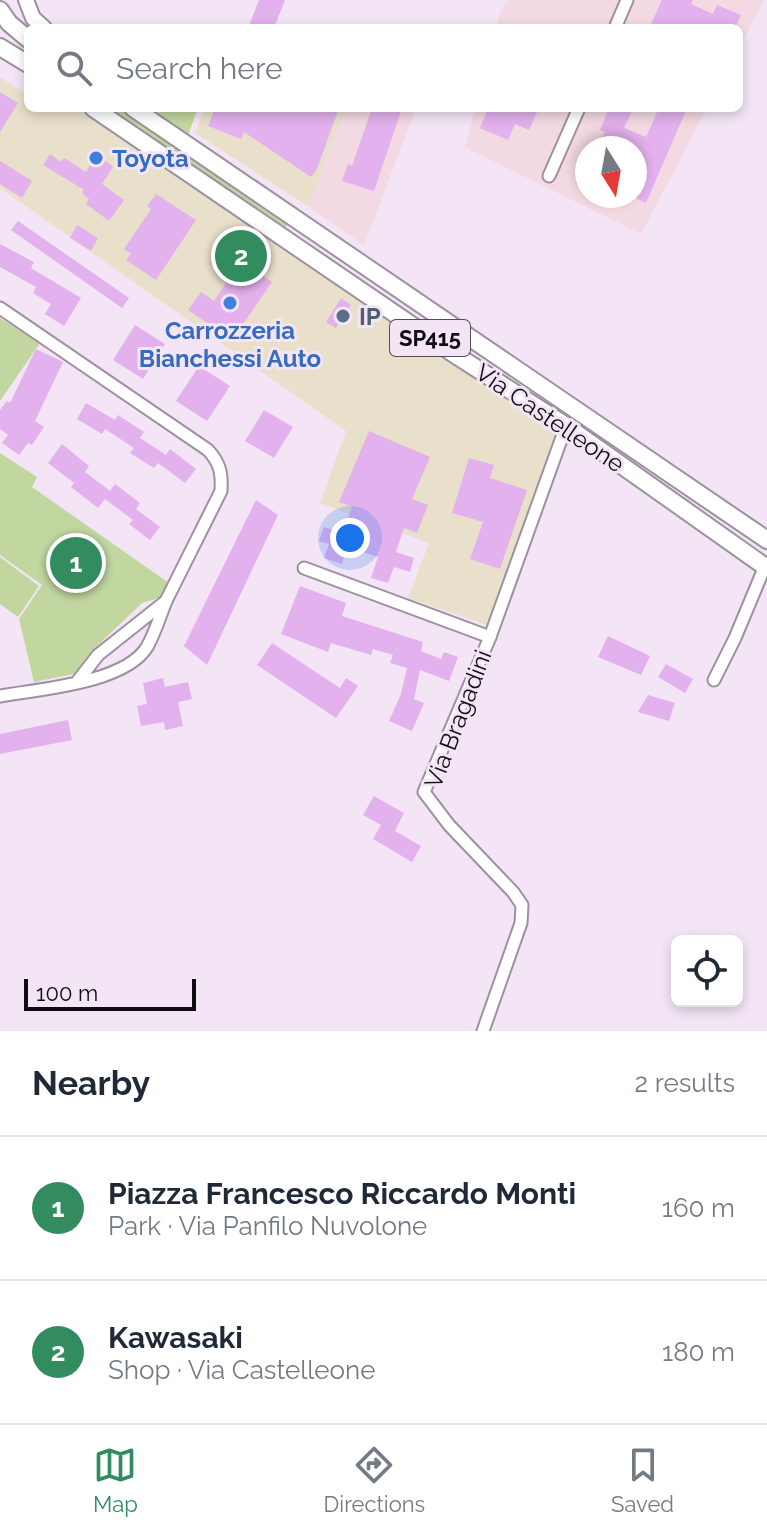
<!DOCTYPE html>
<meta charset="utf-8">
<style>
:root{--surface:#fff;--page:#f2f2f3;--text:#1f2937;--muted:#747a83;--line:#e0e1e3;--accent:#338b60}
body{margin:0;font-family:Raleway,sans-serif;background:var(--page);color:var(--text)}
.controls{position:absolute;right:24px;bottom:24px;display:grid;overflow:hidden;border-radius:12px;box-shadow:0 4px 12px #0003}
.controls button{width:72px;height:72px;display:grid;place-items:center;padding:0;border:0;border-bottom:2px solid var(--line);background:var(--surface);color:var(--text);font:40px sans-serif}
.compass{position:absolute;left:575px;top:136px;width:72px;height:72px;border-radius:50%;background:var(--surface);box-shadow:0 4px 12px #0003;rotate:169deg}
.scale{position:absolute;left:24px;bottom:20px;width:172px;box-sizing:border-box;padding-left:8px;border:4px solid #100c11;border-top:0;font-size:22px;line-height:28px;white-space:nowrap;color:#100c11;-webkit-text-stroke:6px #f3e5f6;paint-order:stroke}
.you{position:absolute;left:350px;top:538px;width:28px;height:28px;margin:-20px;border:6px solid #fff;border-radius:50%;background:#1a73e8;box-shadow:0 0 0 12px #1a73e833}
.badge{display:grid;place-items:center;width:52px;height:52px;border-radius:50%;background:var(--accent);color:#fff;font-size:26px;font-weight:700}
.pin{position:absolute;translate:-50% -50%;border:4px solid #fff;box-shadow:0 2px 8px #0006}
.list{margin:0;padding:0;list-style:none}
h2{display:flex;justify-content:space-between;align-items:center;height:104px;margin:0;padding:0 32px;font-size:34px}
h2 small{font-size:26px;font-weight:400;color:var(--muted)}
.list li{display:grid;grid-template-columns:52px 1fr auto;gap:24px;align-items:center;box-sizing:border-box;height:144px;padding:0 32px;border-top:2px solid var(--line)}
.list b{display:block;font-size:30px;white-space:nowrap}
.list p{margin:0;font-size:26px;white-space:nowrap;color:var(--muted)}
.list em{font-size:26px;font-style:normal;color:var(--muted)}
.icon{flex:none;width:44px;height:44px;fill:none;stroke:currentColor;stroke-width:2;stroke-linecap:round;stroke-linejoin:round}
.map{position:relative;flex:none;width:767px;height:1031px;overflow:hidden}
.search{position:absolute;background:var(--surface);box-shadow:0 4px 12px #0003;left:24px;right:24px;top:24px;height:88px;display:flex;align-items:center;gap:20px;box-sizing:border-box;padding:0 28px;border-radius:12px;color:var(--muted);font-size:30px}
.sheet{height:392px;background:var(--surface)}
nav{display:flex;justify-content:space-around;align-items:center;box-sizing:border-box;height:112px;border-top:2px solid var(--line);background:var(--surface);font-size:22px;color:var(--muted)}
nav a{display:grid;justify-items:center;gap:4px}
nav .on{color:var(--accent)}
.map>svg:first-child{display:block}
</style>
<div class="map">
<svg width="767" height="1031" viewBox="0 0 767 1031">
<rect width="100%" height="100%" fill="#f3e5f6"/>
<g fill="#e9e0cb">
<polygon points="0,77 28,96 28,108 77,108 573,445 565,446 561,453 496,628 408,598 429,543 320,503 346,431 0,188"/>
<polygon points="205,108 346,108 309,207 195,133"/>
</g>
<g fill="#f2d9e2" fill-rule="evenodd">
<polygon points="509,0 764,0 739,48 739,28 496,28 501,10"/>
<polygon points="346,108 416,108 364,245 309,207"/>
<path d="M475 108H707L641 234 465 147ZM587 148H635V196H587Z"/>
</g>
<g fill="#c2d7a0">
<polygon points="108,108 119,108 288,224 285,228"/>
<polygon points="153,108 198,108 187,138"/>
<polygon points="0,318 40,343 0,401"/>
<polygon points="0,453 37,477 32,487 169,583 162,597 142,603 95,648 74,674 34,682 19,619 42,585 0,555"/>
<polygon points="0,557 39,586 18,617 0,604"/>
</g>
<g fill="#e3b1ed">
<polygon points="259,0 285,0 274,28 248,28"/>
<polygon points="662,0 693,0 691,4 713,14 717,5 741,15 735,28 649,28"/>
<polygon points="0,92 18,103 0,132"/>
<polygon points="215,108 339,108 317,169 311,177 244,132 241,139 208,126"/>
<polygon points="372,108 402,108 374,191 342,181 348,164 352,166"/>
<polygon points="488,108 539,108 529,130 515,124 508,140 480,128"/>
<polygon points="609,108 632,111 624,128 646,137 659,108 687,108 646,203 635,198 635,148 598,148 605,132 600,130"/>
<polygon points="50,154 61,162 64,158 86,172 97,154 113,167 102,184 124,200 109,221 86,204 89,199 82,193 84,190 43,165"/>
<polygon points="0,161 32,181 22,198 0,184"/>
<polygon points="156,194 196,220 156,280 126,260 131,254 124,249 151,209 147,206"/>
<polygon points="18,221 129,298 122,308 11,230"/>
<polygon points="77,225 98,238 91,251 70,238"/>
<polygon points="0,244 34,262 31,268 81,298 64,326 45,314 51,304 33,293 36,287 0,267"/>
<polygon points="230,253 272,282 232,340 188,310 201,292 214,301 228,280 217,272"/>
<polygon points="341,298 351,305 336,328 326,322"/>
<polygon points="135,325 165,344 143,379 113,360"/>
<polygon points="36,349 63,362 35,421 44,427 32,445 28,443 19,455 2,443 8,435 0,429 0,410 7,401 10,403"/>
<polygon points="199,366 230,386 207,421 176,401"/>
<polygon points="86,403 115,420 118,415 144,432 140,438 166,455 170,449 196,469 185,483 158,463 154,468 130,453 134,448 105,429 102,434 77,419"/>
<polygon points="264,410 293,427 274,458 245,441"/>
<polygon points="369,431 430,457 412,499 428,505 417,533 404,528 396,552 414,558 410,572 394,567 388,583 371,578 378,557 347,547 342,564 324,558 329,544 319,541 324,527 343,533 352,507 339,502"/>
<polygon points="62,444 89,466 85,472 110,491 115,484 140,503 136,509 160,527 150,540 129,524 133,520 105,499 98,508 71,487 74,483 48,463"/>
<polygon points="469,458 494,465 490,478 527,490 500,569 470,559 483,522 452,513"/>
<polygon points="256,500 278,515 207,665 184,646"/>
<polygon points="300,586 346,603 342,616 423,642 421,651 441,659 444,652 458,657 449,681 420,670 414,699 424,703 412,731 389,721 401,694 407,668 390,663 393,655 373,649 371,655 331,643 328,652 281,634"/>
<polygon points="608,636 650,656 641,675 598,657"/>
<polygon points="272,643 340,688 346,678 358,686 336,718 257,665"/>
<polygon points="666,664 693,679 685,693 658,677"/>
<polygon points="163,678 165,687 188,682 192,699 178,702 183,726 165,730 164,722 141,726 137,706 147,704 143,683"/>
<polygon points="648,695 675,703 669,721 638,712"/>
<polygon points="68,720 72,740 0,754 0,734"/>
<polygon points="374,796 404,813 395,831 421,846 412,862 373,839 381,825 363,815"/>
</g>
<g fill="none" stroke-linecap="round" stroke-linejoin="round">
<g stroke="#9d91a0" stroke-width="15">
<g id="minor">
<polyline points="615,28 627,0"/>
<polyline points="549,176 579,108"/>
<path d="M0 308 208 450C220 463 222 473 221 491L166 601"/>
<polyline points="304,568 490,637"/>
<polyline points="714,680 735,638 765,566"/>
<path d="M0 696C40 689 125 683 147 647 155 633 160 616 166 601L98 655 77 682"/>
<polyline points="483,1031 521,923 522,905 513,892 449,825 424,792 490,637 566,426"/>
</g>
</g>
<g stroke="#9d91a0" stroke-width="18">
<polyline id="tertiary" points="26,0 33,18 44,28"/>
</g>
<g stroke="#9d91a0" stroke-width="20">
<g id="primary">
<polyline points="0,10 9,23 28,39"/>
<polyline points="0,47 28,64"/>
<polyline points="93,108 451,352 566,426 767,568"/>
<polyline points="133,108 767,540"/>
</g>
</g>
<use href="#minor" stroke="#fff" stroke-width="11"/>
<use href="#tertiary" stroke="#fff" stroke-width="14"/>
<use href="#primary" stroke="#fff" stroke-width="16"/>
</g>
<g fill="#3f7fe0" stroke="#f3e5f6" stroke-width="3">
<circle cx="96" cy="158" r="8"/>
<circle cx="230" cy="303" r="8"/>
</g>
<circle fill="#5c6f8a" stroke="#f3e5f6" stroke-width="3" cx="343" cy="316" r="8"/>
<g text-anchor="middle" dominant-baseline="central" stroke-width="6" stroke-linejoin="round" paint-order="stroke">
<rect fill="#f3e5f6" stroke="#544d56" stroke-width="2" x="390" y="320" width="80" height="36" rx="6"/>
<g font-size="22" font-weight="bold" fill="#100c11">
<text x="430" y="338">SP415</text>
</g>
<g font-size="24" font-weight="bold" fill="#366cbe" stroke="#f3e5f6" text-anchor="start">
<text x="112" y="158">Toyota</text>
<text x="230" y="330" text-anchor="middle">Carrozzeria<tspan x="230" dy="28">Bianchessi Auto</tspan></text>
</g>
<g font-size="24" font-weight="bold" fill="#4e5e75" stroke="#f3e5f6" text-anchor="start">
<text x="359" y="316">IP</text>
</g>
<g font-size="24" fill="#100c11" stroke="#f3e5f6">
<text transform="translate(550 418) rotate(34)">Via Castelleone</text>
<text transform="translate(458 719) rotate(-69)">Via Bragadini</text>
</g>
</g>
</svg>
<div class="controls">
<button><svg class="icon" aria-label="locate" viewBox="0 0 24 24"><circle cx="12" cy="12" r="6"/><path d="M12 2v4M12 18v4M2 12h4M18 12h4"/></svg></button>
</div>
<svg class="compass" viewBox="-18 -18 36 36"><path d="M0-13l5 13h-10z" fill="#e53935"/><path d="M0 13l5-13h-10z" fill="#747a83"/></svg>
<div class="scale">100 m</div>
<div class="you"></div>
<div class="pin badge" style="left:76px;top:563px">1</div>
<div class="pin badge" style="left:241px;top:256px">2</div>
<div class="search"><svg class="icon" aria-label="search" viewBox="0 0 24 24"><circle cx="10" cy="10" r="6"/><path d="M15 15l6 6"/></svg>Search here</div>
</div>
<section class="sheet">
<h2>Nearby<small>2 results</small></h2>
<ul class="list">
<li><span class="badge">1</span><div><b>Piazza Francesco Riccardo Monti</b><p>Park · Via Panfilo Nuvolone</p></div><em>160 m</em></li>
<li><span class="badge">2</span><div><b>Kawasaki</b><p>Shop · Via Castelleone</p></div><em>180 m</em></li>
</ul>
</section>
<nav>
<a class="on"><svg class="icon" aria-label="map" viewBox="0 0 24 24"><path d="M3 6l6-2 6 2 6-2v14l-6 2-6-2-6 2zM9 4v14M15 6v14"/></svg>Map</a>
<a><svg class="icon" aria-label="directions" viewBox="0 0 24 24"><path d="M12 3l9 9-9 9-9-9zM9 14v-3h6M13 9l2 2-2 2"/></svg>Directions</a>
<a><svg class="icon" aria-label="saved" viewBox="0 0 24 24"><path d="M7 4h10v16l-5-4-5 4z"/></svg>Saved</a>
</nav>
